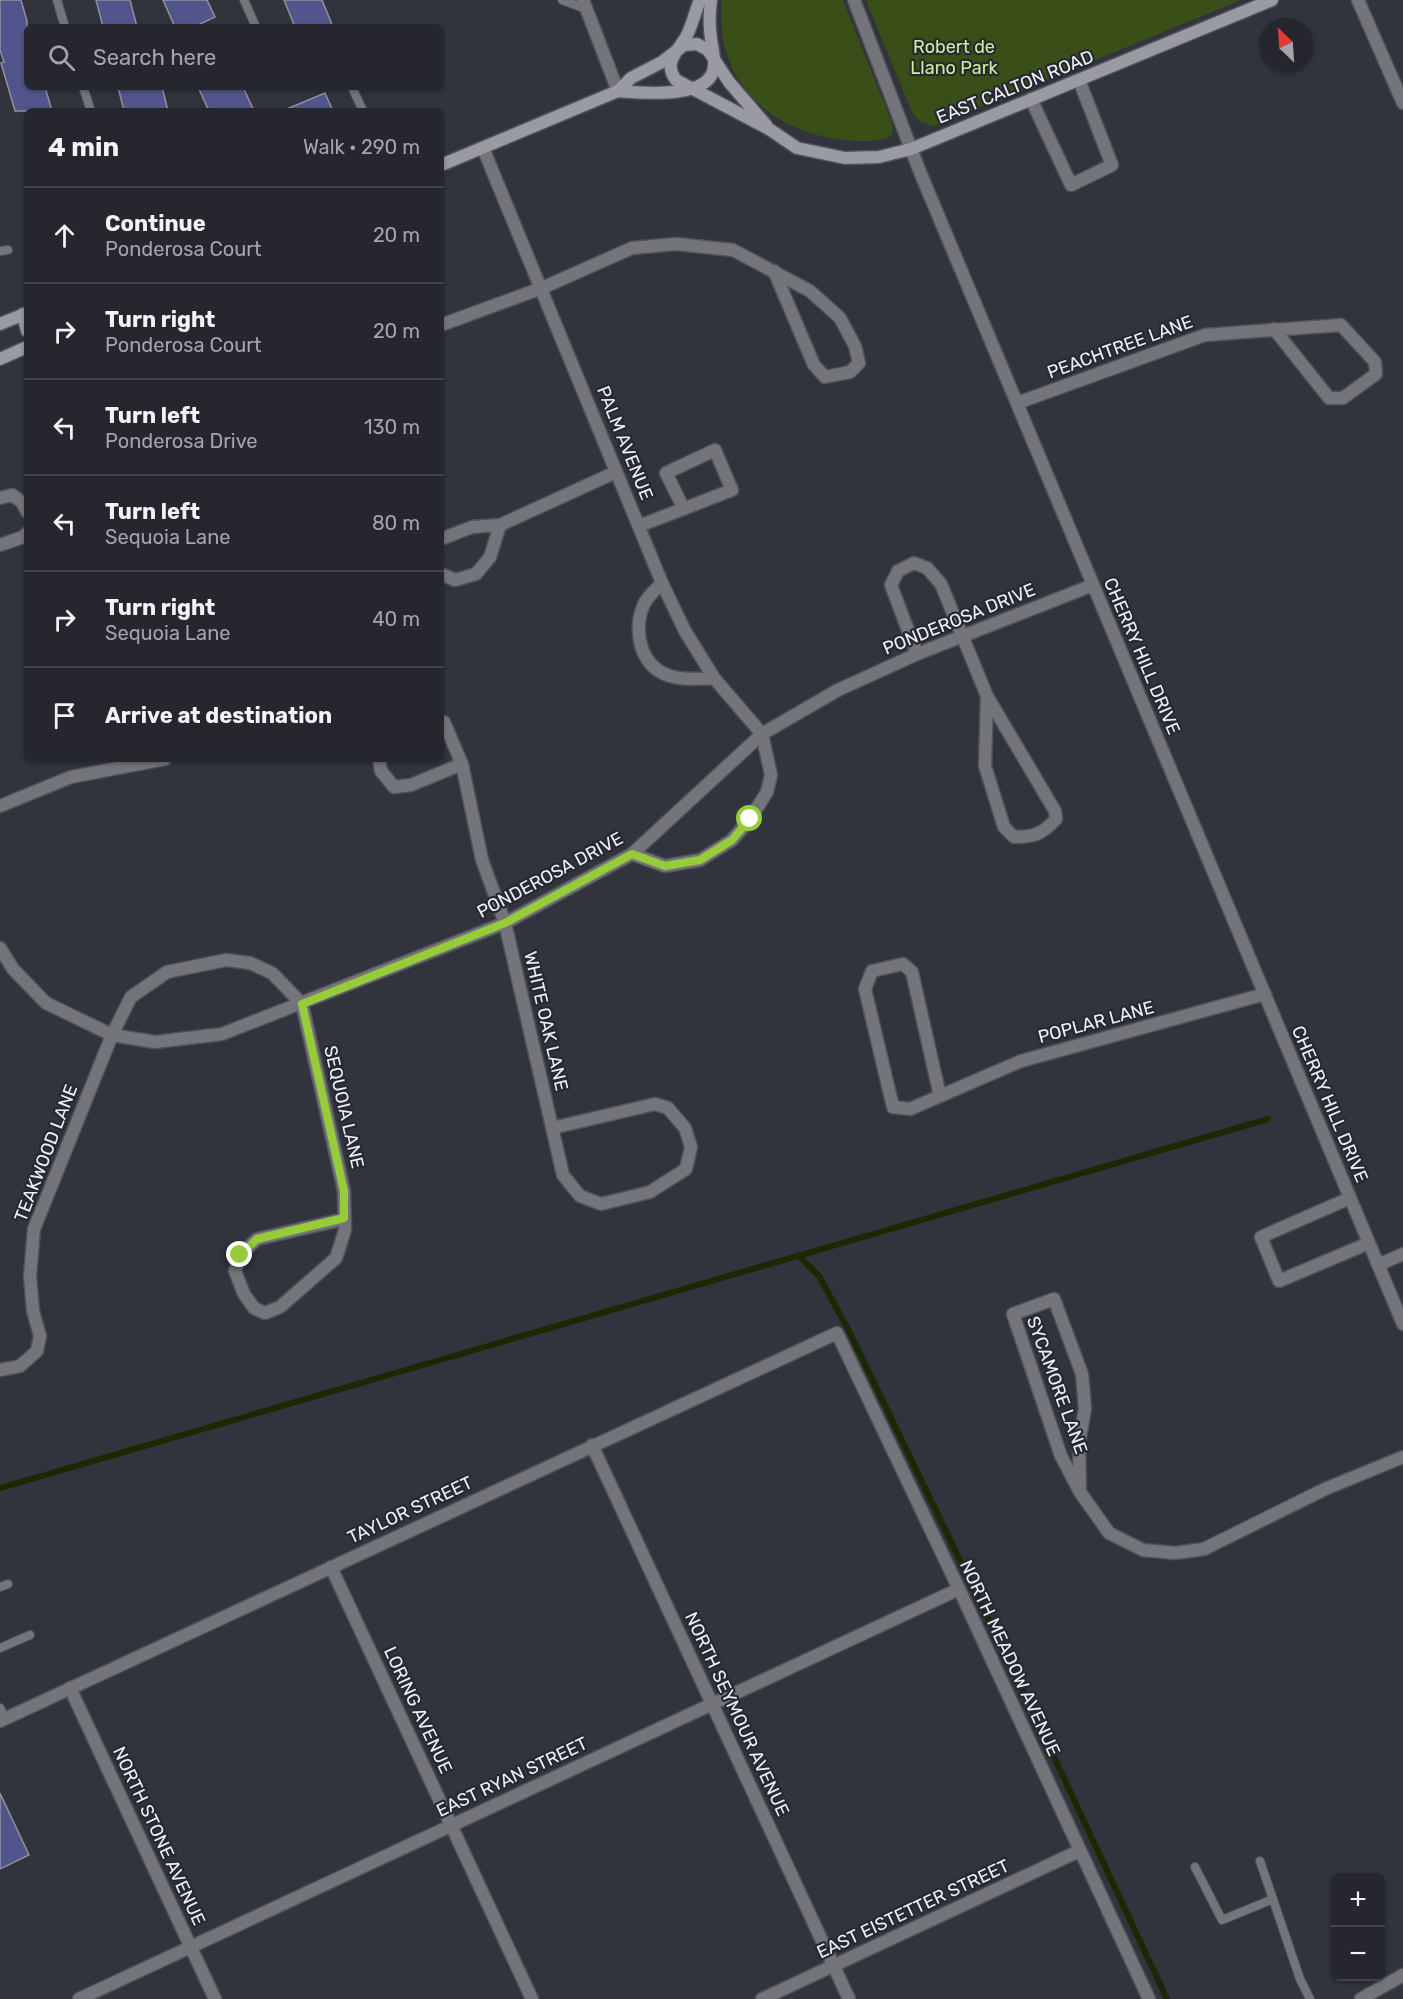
<!DOCTYPE html>
<meta charset="utf-8">
<style>
:root{--surface:#25262e;--page:#31323a;--text:#f1f3f6;--muted:#a3a5aa;--line:#42434a}
body{margin:0;font-family:Rubik,sans-serif;background:var(--page);color:var(--text)}
.controls{position:absolute;right:18px;bottom:18px;display:grid;overflow:hidden;border-radius:9px;box-shadow:0 2px 4px #0004}
.controls button{width:54px;height:54px;display:grid;place-items:center;padding:0;border:0;border-bottom:2px solid var(--line);background:var(--surface);color:var(--text);font:30px sans-serif}
.compass{position:absolute;left:1259px;top:18px;width:54px;height:54px;border-radius:50%;background:var(--surface);box-shadow:0 2px 4px #0004;rotate:335deg}
.stop{position:absolute;width:18px;height:18px;margin:-14px;border:4px solid #96cc39;border-radius:50%;background:#fff}
.stop.end{background:#96cc39;border-color:#fff;box-shadow:0 2px 6px #0008}
.list{margin:0;padding:0;list-style:none}
h2{display:flex;justify-content:space-between;align-items:center;height:78px;margin:0;padding:0 24px;font-size:26px}
h2 small{font-size:20px;font-weight:400;color:var(--muted)}
.list li{display:grid;grid-template-columns:39px 1fr auto;gap:18px;align-items:center;box-sizing:border-box;height:96px;padding:0 24px;border-top:2px solid var(--line)}
.list b{display:block;font-size:22px;white-space:nowrap}
.list p{margin:0;font-size:20px;white-space:nowrap;color:var(--muted)}
.list em{font-size:20px;font-style:normal;color:var(--muted)}
.icon{flex:none;width:33px;height:33px;fill:none;stroke:currentColor;stroke-width:2;stroke-linecap:round;stroke-linejoin:round}
.map{position:relative;flex:none;width:1403px;height:1999px;overflow:hidden}
.search{position:absolute;background:var(--surface);box-shadow:0 2px 4px #0004;left:24px;top:24px;width:420px;height:66px;display:flex;align-items:center;gap:15px;box-sizing:border-box;padding:0 21px;border-radius:9px;color:var(--muted);font-size:22px}
.panel{position:absolute;background:var(--surface);box-shadow:0 2px 4px #0004;left:24px;top:108px;width:420px;height:654px;border-radius:9px}
.map>svg:first-child{display:block}
</style>
<div class="map">
<svg width="1403" height="1999" viewBox="0 0 1403 1999">
<rect width="100%" height="100%" fill="#31333d"/>
<g fill="#3a4f17">
<path d="M722 0H843L889 115 893 127 892 136C879 143 857 141 842 140 767 130 714 79 722 0Z"/>
<polygon points="866,0 1241,0 935,126 920,122 912,112"/>
</g>
<g fill="none" stroke-linecap="round" stroke-linejoin="round">
<g stroke="#192900" stroke-width="6">
<polyline points="799,1256 819,1276 848,1329 1019,1682 1167,1999"/>
<polyline points="0,1488 1268,1119"/>
</g>
</g>
<g fill="#51558c" stroke="#8f919d" stroke-width="1.5">
<polygon points="0,0 21,0 27,21 27,87 45,87 52,111 15,111 1,63 4,62 0,50"/>
<polygon points="96,0 130,0 137,27 103,27"/>
<polygon points="163,0 207,0 215,17 194,27 175,27"/>
<polygon points="284,0 322,0 333,27 295,27"/>
<polygon points="118,87 162,87 168,111 124,111"/>
<polygon points="198,87 243,87 254,111 209,111"/>
<polygon points="325,93 333,111 282,111"/>
<polygon points="0,1793 29,1855 0,1869"/>
</g>
<g fill="none" stroke-linecap="round" stroke-linejoin="round">
<g stroke="#4f515b" stroke-width="10">
<g id="service">
<polyline points="57,0 65,27"/>
<polyline points="244,0 256,27"/>
<polyline points="562,0 586,9"/>
<polyline points="83,87 91,111"/>
<polyline points="352,87 363,111"/>
<polyline points="0,251 8,250"/>
<polyline points="0,1587 8,1584"/>
<polyline points="0,1648 30,1635"/>
<polyline points="0,1708 5,1718"/>
<polyline points="1260,1861 1300,1979 1310,1999"/>
<polyline points="1195,1867 1222,1920 1273,1899"/>
</g>
</g>
<g stroke="#4f515b" stroke-width="15">
<g id="minor">
<polyline points="583,0 618,91"/>
<polyline points="854,0 920,172 1403,1324"/>
<polyline points="1358,0 1403,103"/>
<polyline points="1031,99 1071,185 1112,165 1079,80"/>
<polyline points="483,148 662,583 685,631 714,678 762,734 771,775 767,792 750,819 732,840 700,860 665,866 632,854"/>
<polyline points="441,325 542,288 632,248 676,244 733,250 810,291 840,318 855,346 859,363 850,372 825,377 814,365 774,271"/>
<polyline points="1017,403 1205,335 1341,325 1375,362 1376,374 1343,398 1329,398 1274,329"/>
<polyline points="0,498 12,495 22,502 27,512"/>
<polyline points="639,526 732,490 715,450 666,473 684,509"/>
<polyline points="441,539 472,527 500,525 616,472"/>
<polyline points="0,545 23,537 27,533"/>
<polyline points="441,574 455,580 476,574 490,557 500,525"/>
<path d="M662 583C656 589 648 596 644 604 634 626 638 657 659 671 674 681 697 679 714 678"/>
<path d="M917 654 891 585 898 571 914 563 927 568 941 584 987 696 1055 811 1056 819C1042 834 1035 837 1014 837L1004 827 985 766 987 696"/>
<polyline points="441,723 444,722 462,764 482,860 505,923 563,1175 580,1196 601,1204 650,1192 686,1169 691,1147 685,1128 668,1108 655,1104 552,1128"/>
<polyline points="379,759 381,771 394,787 411,785 462,764"/>
<polyline points="0,806 71,777 165,759"/>
<polyline points="0,948 13,969 46,1003 112,1035 155,1042 222,1034 505,923 632,854 762,734 838,690 917,654 1093,585"/>
<polyline points="940,1096 912,972 903,964 872,971 865,989 893,1107 910,1109 1021,1061 1265,994"/>
<polyline points="1350,1198 1261,1237 1279,1281 1369,1243"/>
<polyline points="1378,1265 1403,1254"/>
<polyline points="0,1370 20,1366 37,1351 40,1336 33,1311 30,1276 34,1229 112,1035 131,997 167,972 226,960 250,963 272,973 302,1004 344,1191 345,1230 336,1258 280,1307 265,1313 254,1308 244,1294 235,1271 240,1255 257,1239 344,1219"/>
<polyline points="592,1445 849,1999"/>
<polyline points="1080,1492 1079,1443 1085,1409 1082,1374 1054,1299 1013,1314 1061,1456 1080,1492 1109,1533 1143,1550 1175,1553 1204,1549 1325,1489 1403,1457"/>
<polyline points="331,1567 532,1999"/>
<polyline points="70,1688 215,1999"/>
<polyline points="0,1721 837,1333 959,1589 1149,1999"/>
<polyline points="79,1999 959,1589"/>
<polyline points="762,1999 1079,1851"/>
</g>
</g>
<g stroke="#4f515b" stroke-width="15">
<polyline id="tertiary" points="1361,1999 1403,1975"/>
</g>
<g stroke="#4f515b" stroke-width="15">
<g id="secondary">
<path d="M700 0C695 12 692 26 686 37 677 52 663 63 676 80L769 129 797 148 845 158 879 157 911 149 1272 0"/>
<path d="M618 91C642 93 712 100 714 66 715 53 710 41 710 28 709 19 710 9 711 0"/>
<polyline points="441,165 618,91 631,78 662,62 684,45 697,44 708,50 729,82 766,125"/>
<polyline points="23,314 27,331"/>
<polyline points="0,324 27,313"/>
<polyline points="0,359 27,347"/>
</g>
</g>
<use href="#service" stroke="#74757a" stroke-width="8"/>
<use href="#minor" stroke="#74757a" stroke-width="12"/>
<use href="#tertiary" stroke="#74757a" stroke-width="12"/>
<use href="#secondary" stroke="#999aa2" stroke-width="12"/>
</g>
<g fill="none" stroke-linecap="round" stroke-linejoin="round">
<polyline stroke="#96cc39" stroke-width="8" points="240,1255 257,1239 344,1218 344,1191 302,1004 505,923 632,854 665,866 700,860 732,840 750,819"/>
</g>
<g text-anchor="middle" dominant-baseline="central" stroke-width="4.5" stroke-linejoin="round" paint-order="stroke">
<g font-size="18" fill="#caf099" stroke="#272932">
<text x="954" y="47">Robert de<tspan x="954" dy="21">Llano Park</tspan></text>
</g>
<g font-size="18" fill="#eff0f7" stroke="#272932">
<text transform="translate(1015 87) rotate(-22)">EAST CALTON ROAD</text>
<text transform="translate(1120 347) rotate(-20)">PEACHTREE LANE</text>
<text transform="translate(625 443) rotate(68)">PALM AVENUE</text>
<text transform="translate(959 619) rotate(-22)">PONDEROSA DRIVE</text>
<text transform="translate(1142 656) rotate(67)">CHERRY HILL DRIVE</text>
<text transform="translate(550 875) rotate(-28)">PONDEROSA DRIVE</text>
<text transform="translate(546 1021) rotate(77)">WHITE OAK LANE</text>
<text transform="translate(1096 1022) rotate(-15)">POPLAR LANE</text>
<text transform="translate(1330 1104) rotate(67)">CHERRY HILL DRIVE</text>
<text transform="translate(344 1107) rotate(77)">SEQUOIA LANE</text>
<text transform="translate(46 1153) rotate(-69)">TEAKWOOD LANE</text>
<text transform="translate(1057 1385) rotate(70)">SYCAMORE LANE</text>
<text transform="translate(410 1510) rotate(-25)">TAYLOR STREET</text>
<text transform="translate(1010 1658) rotate(65)">NORTH MEADOW AVENUE</text>
<text transform="translate(418 1710) rotate(65)">LORING AVENUE</text>
<text transform="translate(737 1714) rotate(65)">NORTH SEYMOUR AVENUE</text>
<text transform="translate(512 1777) rotate(-25)">EAST RYAN STREET</text>
<text transform="translate(159 1836) rotate(65)">NORTH STONE AVENUE</text>
<text transform="translate(913 1909) rotate(-25)">EAST EISTETTER STREET</text>
</g>
</g>
</svg>
<div class="controls">
<button>+</button>
<button>−</button>
</div>
<svg class="compass" viewBox="-18 -18 36 36"><path d="M0-13l5 13h-10z" fill="#e53935"/><path d="M0 13l5-13h-10z" fill="#a3a5aa"/></svg>
<div class="stop" style="left:750px;top:819px"></div>
<div class="stop end" style="left:240px;top:1255px"></div>
<div class="search"><svg class="icon" aria-label="search" viewBox="0 0 24 24"><circle cx="10" cy="10" r="6"/><path d="M15 15l6 6"/></svg>Search here</div>
<section class="panel">
<h2>4 min<small>Walk · 290 m</small></h2>
<ul class="list">
<li><svg class="icon" aria-label="ahead" viewBox="0 0 24 24"><path d="M12 20V5M6 11l6-6 6 6"/></svg><div><b>Continue</b><p>Ponderosa Court</p></div><em>20 m</em></li>
<li><svg class="icon" aria-label="right" viewBox="0 0 24 24"><path d="M7 20v-9h11M14 6l5 5-5 5"/></svg><div><b>Turn right</b><p>Ponderosa Court</p></div><em>20 m</em></li>
<li><svg class="icon" aria-label="left" viewBox="0 0 24 24"><path d="M17 20v-9H6M10 6l-5 5 5 5"/></svg><div><b>Turn left</b><p>Ponderosa Drive</p></div><em>130 m</em></li>
<li><svg class="icon" aria-label="left" viewBox="0 0 24 24"><path d="M17 20v-9H6M10 6l-5 5 5 5"/></svg><div><b>Turn left</b><p>Sequoia Lane</p></div><em>80 m</em></li>
<li><svg class="icon" aria-label="right" viewBox="0 0 24 24"><path d="M7 20v-9h11M14 6l5 5-5 5"/></svg><div><b>Turn right</b><p>Sequoia Lane</p></div><em>40 m</em></li>
<li><svg class="icon" aria-label="arrive" viewBox="0 0 24 24"><path d="M6 21V4h12l-3 4 3 4H6"/></svg><div><b>Arrive at destination</b></div></li>
</ul>
</section>
</div>
